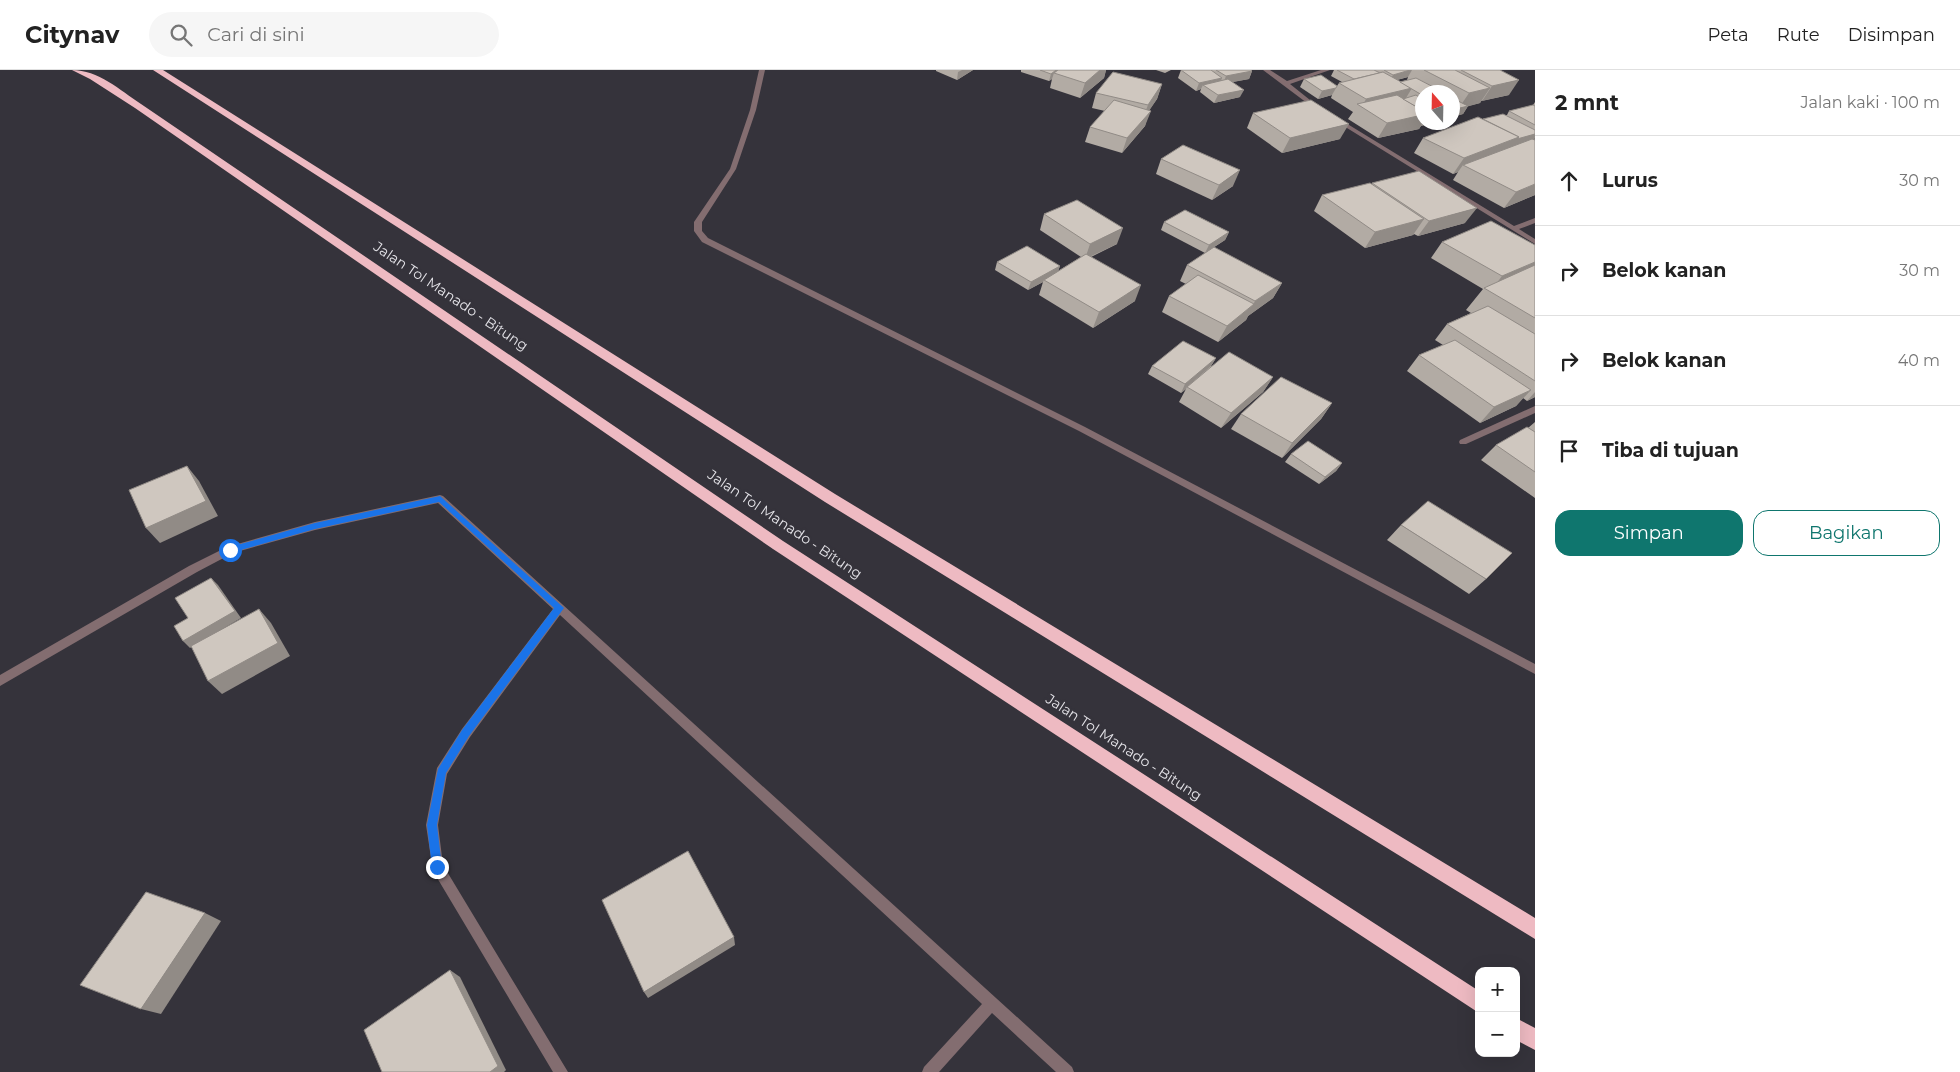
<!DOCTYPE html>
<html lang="id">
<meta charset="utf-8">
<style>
:root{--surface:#fff;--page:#f6f6f6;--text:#222;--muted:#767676;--line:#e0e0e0;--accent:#0f766e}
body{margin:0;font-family:Montserrat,sans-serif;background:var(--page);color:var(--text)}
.controls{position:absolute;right:15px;bottom:15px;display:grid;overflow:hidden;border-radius:10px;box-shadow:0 5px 20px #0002}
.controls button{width:45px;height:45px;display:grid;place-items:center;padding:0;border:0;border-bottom:1px solid var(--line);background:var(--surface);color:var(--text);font:25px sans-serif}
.compass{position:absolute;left:1415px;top:15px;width:45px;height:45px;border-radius:50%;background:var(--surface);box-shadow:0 5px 20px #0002;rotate:340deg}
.stop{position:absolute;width:15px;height:15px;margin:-11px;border:4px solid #1a73e8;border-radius:50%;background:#fff}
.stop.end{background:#1a73e8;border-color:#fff;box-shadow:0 1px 5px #0008}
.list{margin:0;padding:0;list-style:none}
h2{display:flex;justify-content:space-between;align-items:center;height:65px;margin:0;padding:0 20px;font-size:21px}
h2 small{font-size:16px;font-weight:400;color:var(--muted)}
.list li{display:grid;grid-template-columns:32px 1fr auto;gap:15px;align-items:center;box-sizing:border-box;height:90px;padding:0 20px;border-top:1px solid var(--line)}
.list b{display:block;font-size:19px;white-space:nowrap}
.list em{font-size:16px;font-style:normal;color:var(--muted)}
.actions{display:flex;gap:10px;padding:15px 20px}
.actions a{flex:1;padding:11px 0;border:1px solid var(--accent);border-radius:15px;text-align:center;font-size:18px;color:var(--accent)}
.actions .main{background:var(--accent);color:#fff}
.icon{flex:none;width:28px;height:28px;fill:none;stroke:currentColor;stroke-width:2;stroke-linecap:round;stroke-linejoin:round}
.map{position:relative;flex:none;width:1535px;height:1002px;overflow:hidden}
header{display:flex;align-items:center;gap:30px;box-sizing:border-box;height:70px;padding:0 25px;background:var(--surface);border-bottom:1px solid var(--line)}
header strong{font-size:24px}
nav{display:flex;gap:28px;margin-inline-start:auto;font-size:18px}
.search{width:350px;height:45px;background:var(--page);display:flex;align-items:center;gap:12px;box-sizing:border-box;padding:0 18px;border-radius:28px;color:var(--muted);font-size:19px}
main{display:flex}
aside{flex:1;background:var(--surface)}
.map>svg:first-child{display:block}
</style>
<header>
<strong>Citynav</strong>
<div class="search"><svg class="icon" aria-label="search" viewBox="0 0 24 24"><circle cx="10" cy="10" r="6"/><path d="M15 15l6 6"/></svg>Cari di sini</div>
<nav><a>Peta</a><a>Rute</a><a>Disimpan</a></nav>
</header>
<main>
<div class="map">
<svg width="1535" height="1002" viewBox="0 0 1535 1002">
<rect width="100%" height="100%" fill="#35333b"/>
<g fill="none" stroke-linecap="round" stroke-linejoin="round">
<g fill="#836d70" fill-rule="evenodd">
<polygon points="759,0 765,0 756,40 736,99 702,152 702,161 708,168 1085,357 1535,594 1535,604 1079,361 702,172 694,161 694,152 730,99 750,40"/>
<polygon points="1263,0 1270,0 1287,11 1321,0 1330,0 1290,14 1320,38 1315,39"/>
<polygon points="1336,47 1514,156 1535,148 1535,153 1519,159 1535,169 1535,174 1334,50 1333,49"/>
<polygon points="1535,336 1535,343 1466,374 1460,374 1459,372 1460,370"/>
<path d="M440 425 443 426C653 617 863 807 1072 997L1074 1002H1056L992 943 939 1002H922L924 997 982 934 560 545 470 667 447 704 438 755 443 795 568 1002H553L433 801 426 755 437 698 462 659 553 539 438 433 315 460 233 483 197 502 0 616V605L189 496 227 477 315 452Z"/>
</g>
<g fill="#eebac2" fill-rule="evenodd">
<path d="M72 0C98 0 120 20 141 34L783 471 1479 921V943L773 479 135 38 90 9Z"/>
<polygon points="153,0 163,0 835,424 1535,848 1535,869 825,432"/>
<polygon points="1516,948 1535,958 1535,980 1516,970"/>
</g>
</g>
<g fill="#b2aba4" fill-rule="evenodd">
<polygon points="936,0 973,0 957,10 936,1"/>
<polygon points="1021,0 1106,0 1104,8 1080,28 1050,18 1052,9 1049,11 1021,2"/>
<polygon points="1156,0 1171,0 1165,3"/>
<polygon points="1181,0 1251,0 1252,1 1249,9 1232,12 1240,27 1214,33 1200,22 1201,19 1196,21 1178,8"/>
<path d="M1334 0H1500L1509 25 1481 31 1480 33 1468 36 1463 44 1452 47V22H1422V52H1435L1421 56 1419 59 1378 68 1348 49 1353 42 1331 28 1332 25 1318 29 1300 17 1304 9 1337 16 1339 13 1342 12 1331 6ZM1408 7 1407 10 1400 12 1397 10Z"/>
<polygon points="1162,14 1157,29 1149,40 1145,56 1122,83 1085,72 1090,57 1105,41 1092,38 1096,23"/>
<polygon points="1535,32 1535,68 1534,69 1535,70 1535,125 1504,138 1453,110 1458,102 1453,104 1414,83 1423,68 1483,49 1507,45 1509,41 1533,35"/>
<polygon points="1253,43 1340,69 1282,83 1247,58"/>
<polygon points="1161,89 1233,116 1212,130 1156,104"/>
<polygon points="1372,113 1465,153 1418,166 1414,164 1413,165 1365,178 1314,141 1322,125 1372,114"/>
<polygon points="1044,144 1117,174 1091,187 1135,231 1093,258 1039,225 1043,212 1028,220 995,200 997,192 1060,196 1058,201 1081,187 1040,160"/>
<polygon points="1164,152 1229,162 1225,170 1205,183 1161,160"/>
<polygon points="1442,172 1535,175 1535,327 1527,331 1523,328 1516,336 1480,353 1407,301 1419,285 1443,275 1435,270 1447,254 1471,243 1466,240 1483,219 1431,188"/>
<polygon points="1187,195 1282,213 1273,228 1248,246 1246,250 1218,272 1162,242 1169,226 1186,214 1180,211"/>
<polygon points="1216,288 1211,296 1273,307 1263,322 1221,358 1179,332 1186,319 1181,323 1148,304 1152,296"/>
<polygon points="1332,333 1321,349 1282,388 1231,359 1241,344"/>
<polygon points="1535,352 1535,428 1481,390 1496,375 1528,358"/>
<polygon points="1291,384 1342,393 1336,401 1319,414 1285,392"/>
<polygon points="1401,455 1486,509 1469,524 1387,470"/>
</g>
<g fill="#918b86">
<polygon points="962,0 973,0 957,10 958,2"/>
<polygon points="1056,0 1065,0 1054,3 1052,9 1049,11 1051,4"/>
<polygon points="1100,0 1106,0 1104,8 1080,28 1085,13"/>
<polygon points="1410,0 1412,0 1408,7 1389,12 1393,5"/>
<polygon points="1252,1 1249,9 1223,14 1226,6"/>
<polygon points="1222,8 1219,16 1203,15 1201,19 1196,21 1199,13"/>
<polygon points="1519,10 1509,25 1482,31 1492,16"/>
<polygon points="1162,14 1157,29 1143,50 1151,41 1145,56 1122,83 1127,68 1142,50 1148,35"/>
<polygon points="1336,18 1332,25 1318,29 1322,21"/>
<polygon points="1412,18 1403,33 1362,37 1366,29"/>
<polygon points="1490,18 1480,33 1466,37 1468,36 1463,44 1452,47 1452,40 1459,38 1469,23"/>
<polygon points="1244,20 1240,27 1214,33 1218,25"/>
<polygon points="1422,45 1423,52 1419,59 1378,68 1387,53"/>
<polygon points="1424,52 1435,52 1421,56"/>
<polygon points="1349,54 1340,69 1282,83 1290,68"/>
<polygon points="1535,64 1535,68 1533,70 1463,95 1458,102 1453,104 1464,88 1519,67"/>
<polygon points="1240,100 1233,116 1212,130 1219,115"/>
<polygon points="1535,114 1535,125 1504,138 1516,122"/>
<polygon points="1477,138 1465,153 1418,166 1429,151"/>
<polygon points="1424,149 1413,165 1365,178 1375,162"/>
<polygon points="1123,158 1117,174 1085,189 1090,174"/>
<polygon points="1229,162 1225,170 1205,183 1209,175"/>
<polygon points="1535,192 1535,201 1490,222 1502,206"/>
<polygon points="1060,196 1057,204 1044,210 1043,212 1028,220 1031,212"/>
<polygon points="1282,213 1273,228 1248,246 1246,250 1218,272 1227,256 1253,235 1255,231"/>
<polygon points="1141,215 1135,231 1093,258 1099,242"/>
<polygon points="1216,288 1211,296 1187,317 1186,319 1181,323 1185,314"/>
<polygon points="1273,307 1263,322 1221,358 1231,343"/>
<polygon points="1531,320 1516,336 1480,353 1494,337"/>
<polygon points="1535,322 1535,327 1527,331"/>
<polygon points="1332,333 1321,349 1282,388 1292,373"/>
<polygon points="1342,393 1336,401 1319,414 1325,407"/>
<polygon points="187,396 199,411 218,446 160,473 146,458"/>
<polygon points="211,508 218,515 241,548 190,578 183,571"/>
<polygon points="259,539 271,553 290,586 222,624 208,611"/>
<polygon points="205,843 221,851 161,944 141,939"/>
<polygon points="734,867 735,875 648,928 644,922"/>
<polygon points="450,900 460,907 506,1000 504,1002 490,1002"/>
</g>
<g fill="#cfc7bf" stroke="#918b86">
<polygon points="1040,0 1056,0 1051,4"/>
<polygon points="1058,0 1100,0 1085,13 1054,3"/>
<polygon points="1181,0 1211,0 1222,8 1199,13"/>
<polygon points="1216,0 1251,0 1252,1 1226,6"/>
<polygon points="1337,0 1374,0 1380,3 1354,9"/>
<polygon points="1384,0 1410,0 1393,5"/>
<polygon points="1424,0 1455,0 1490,18 1469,23"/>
<polygon points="1461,0 1500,0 1519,10 1492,16"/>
<polygon points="1113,2 1162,14 1148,35 1096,23"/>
<polygon points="1383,2 1412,18 1366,29 1339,13"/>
<polygon points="1321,5 1337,16 1336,18 1322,21 1304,9"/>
<polygon points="1416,8 1443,22 1422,22 1422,25 1400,12"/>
<polygon points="1228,9 1244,20 1218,25 1203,15"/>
<polygon points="1397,25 1422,40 1422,45 1387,53 1357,34"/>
<polygon points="1416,25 1422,29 1422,40 1403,29"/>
<polygon points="1452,28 1468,36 1452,40"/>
<polygon points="1114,30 1151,41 1127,68 1090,57"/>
<polygon points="1311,30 1349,54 1290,68 1253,43"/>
<polygon points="1533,35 1535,36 1535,55 1509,41"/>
<polygon points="1503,44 1535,60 1535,64 1517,69 1519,67 1483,49"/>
<polygon points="1478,47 1519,67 1464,88 1423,68"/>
<polygon points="1532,69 1535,70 1535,114 1516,122 1463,95"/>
<polygon points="1183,75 1240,100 1219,115 1161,89"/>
<polygon points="1419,101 1477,138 1429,151 1372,113"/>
<polygon points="1370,113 1424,149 1375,162 1322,125"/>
<polygon points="1077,130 1123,158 1090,174 1044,144"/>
<polygon points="1185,140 1229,162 1209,175 1164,152"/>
<polygon points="1491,151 1535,175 1535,192 1502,206 1442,172"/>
<polygon points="1027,176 1060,196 1031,212 997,192"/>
<polygon points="1214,177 1282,213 1255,231 1187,195"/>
<polygon points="1086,184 1141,215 1099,242 1044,210"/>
<polygon points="1535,195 1535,248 1484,218"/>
<polygon points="1198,205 1254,234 1227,256 1169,226"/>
<polygon points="1488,236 1535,264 1535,311 1447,254"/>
<polygon points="1455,270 1531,320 1494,337 1419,285"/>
<polygon points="1183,271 1216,288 1185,314 1152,296"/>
<polygon points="1229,282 1273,307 1231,343 1187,317"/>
<polygon points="1281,307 1332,333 1292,373 1241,344"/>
<polygon points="1527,357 1535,362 1535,402 1496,375"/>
<polygon points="1308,371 1342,393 1325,407 1291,384"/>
<polygon points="187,396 206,431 146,458 129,420"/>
<polygon points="1428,431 1512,483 1486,509 1401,455"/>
<polygon points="211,508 235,541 183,571 174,556 188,548 175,528"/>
<polygon points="259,539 278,573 208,611 191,576"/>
<polygon points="688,781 734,867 644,922 602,830"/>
<polygon points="146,822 205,843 141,939 80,915"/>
<polygon points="450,900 498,996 490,1002 382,1002 364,960"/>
</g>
<polygon fill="#1a73e8" points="440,426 564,538 469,666 446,703 437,755 442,797 437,802 432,797 427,755 438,699 462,660 554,538 439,432 315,459 230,483 226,480 230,477 315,453"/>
<g text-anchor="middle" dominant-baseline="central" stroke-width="5" stroke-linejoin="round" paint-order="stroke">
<g font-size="14" fill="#e6e5ea" stroke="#35333b">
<text transform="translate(451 226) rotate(34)">Jalan Tol Manado - Bitung</text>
<text transform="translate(785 454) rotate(34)">Jalan Tol Manado - Bitung</text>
<text transform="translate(1124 677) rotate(33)">Jalan Tol Manado - Bitung</text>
</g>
</g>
</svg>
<div class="controls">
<button>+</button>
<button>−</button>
</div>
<svg class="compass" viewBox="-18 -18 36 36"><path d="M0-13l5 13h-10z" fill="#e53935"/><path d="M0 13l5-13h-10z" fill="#767676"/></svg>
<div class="stop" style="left:230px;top:480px"></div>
<div class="stop end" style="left:437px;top:797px"></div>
</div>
<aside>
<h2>2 mnt<small>Jalan kaki · 100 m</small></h2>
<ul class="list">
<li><svg class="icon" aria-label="ahead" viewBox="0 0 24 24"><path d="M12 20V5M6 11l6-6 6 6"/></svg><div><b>Lurus</b></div><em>30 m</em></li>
<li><svg class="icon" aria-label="right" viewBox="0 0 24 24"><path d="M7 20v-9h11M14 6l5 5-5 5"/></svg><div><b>Belok kanan</b></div><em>30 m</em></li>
<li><svg class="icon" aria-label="right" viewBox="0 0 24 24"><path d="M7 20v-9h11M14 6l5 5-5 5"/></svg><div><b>Belok kanan</b></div><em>40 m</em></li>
<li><svg class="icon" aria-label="arrive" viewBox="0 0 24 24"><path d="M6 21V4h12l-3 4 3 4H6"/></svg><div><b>Tiba di tujuan</b></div></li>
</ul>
<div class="actions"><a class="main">Simpan</a><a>Bagikan</a></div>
</aside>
</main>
